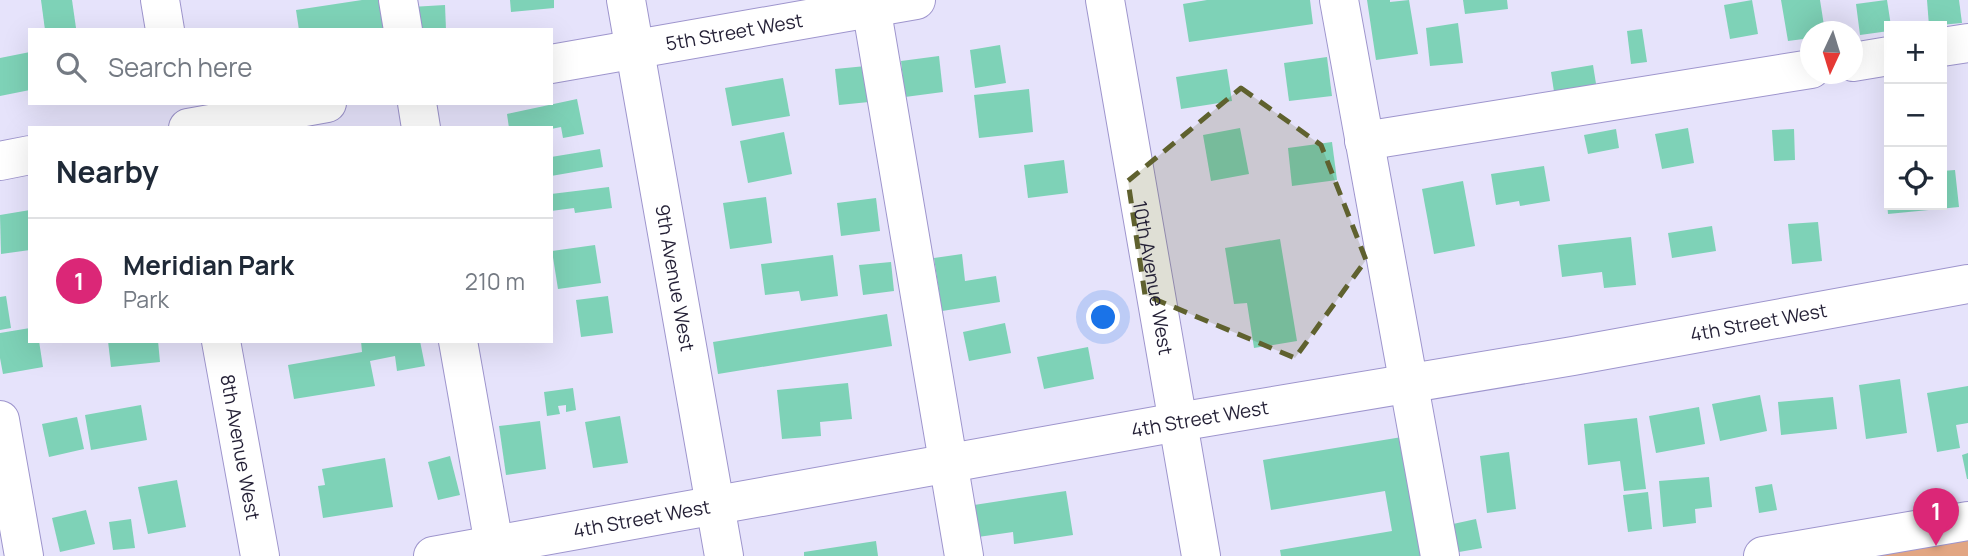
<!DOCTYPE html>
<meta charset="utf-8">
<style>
:root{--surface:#fff;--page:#f6f6f7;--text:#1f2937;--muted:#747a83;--line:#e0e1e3;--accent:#db2777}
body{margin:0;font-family:Manrope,sans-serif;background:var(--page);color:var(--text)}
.controls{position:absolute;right:21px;top:21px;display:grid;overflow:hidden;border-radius:0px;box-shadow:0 7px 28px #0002}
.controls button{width:63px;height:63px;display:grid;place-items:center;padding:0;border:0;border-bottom:2px solid var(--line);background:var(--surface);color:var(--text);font:35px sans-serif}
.compass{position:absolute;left:1800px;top:21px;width:63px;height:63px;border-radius:50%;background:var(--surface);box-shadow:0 7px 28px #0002;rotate:184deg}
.you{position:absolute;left:1104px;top:318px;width:24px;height:24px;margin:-18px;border:5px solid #fff;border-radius:50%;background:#1a73e8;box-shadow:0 0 0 10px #1a73e833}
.badge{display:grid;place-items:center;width:46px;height:46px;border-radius:50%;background:var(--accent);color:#fff;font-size:23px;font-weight:700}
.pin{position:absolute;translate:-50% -58px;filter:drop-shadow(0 2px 4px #0008)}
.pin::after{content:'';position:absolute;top:37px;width:24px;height:21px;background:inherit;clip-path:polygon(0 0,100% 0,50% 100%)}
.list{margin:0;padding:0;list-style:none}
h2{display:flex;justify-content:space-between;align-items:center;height:91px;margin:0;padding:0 28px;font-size:30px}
h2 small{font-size:23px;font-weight:400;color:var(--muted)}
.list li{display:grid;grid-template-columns:46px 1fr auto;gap:21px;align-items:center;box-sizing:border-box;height:126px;padding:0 28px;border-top:2px solid var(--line)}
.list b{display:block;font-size:26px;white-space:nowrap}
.list p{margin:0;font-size:23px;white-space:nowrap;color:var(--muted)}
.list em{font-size:23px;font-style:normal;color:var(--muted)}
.icon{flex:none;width:38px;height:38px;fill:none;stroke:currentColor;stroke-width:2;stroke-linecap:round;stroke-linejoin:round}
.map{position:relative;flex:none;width:1968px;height:556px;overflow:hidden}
.search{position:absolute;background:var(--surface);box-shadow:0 7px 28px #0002;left:28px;top:28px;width:525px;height:77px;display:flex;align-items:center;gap:18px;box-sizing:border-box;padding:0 24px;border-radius:0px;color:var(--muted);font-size:26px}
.panel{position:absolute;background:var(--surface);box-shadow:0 7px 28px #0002;left:28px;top:126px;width:525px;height:217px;border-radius:0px}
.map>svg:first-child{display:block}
</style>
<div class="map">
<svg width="1968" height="556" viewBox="0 0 1968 556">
<rect width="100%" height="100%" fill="#e6e3fb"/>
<polygon fill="#e2a683" points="1968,536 1968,556 1839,556"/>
<g fill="#7ed2b7">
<polygon points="41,0 72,0 76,28 45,30"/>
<polygon points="362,0 382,0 387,30 299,30 296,10"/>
<polygon points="510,0 554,0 554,8 511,12"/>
<polygon points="1207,0 1310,0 1313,24 1189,42 1183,4"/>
<polygon points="1367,0 1390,0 1390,2 1409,0 1418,54 1376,60"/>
<polygon points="1463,0 1507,0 1508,9 1465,14"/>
<polygon points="1752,0 1758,34 1730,39 1724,5"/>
<polygon points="1781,0 1820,0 1825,32 1811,32 1811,38 1788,41"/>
<polygon points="1886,0 1887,0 1891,26 1889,26 1889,31 1860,35 1856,4"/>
<polygon points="1927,0 1959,0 1962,23 1929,26"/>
<polygon points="445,5 446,30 412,30 411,7"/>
<polygon points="1458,23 1463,63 1430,66 1426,28"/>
<polygon points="1642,29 1647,62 1631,64 1627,31"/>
<polygon points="1000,45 1006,83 975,88 970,50"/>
<polygon points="30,52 30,90 0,96 0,58"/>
<polygon points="939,56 943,92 905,97 901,61"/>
<polygon points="1327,57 1332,96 1289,101 1284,63"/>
<polygon points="1593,65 1597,90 1555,98 1551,72"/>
<polygon points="866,66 869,102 839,105 835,69"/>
<polygon points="1227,69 1232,101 1181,109 1176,77"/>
<polygon points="783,78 790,116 732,126 725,88"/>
<polygon points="1029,89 1033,132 979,138 974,95"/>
<polygon points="577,99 584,134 563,138 561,127 551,129 509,128 507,114"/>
<polygon points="1240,128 1249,174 1211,181 1203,135"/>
<polygon points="1688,128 1694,163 1662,169 1655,134"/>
<polygon points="1616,129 1619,148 1588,154 1584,135"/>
<polygon points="1794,129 1795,160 1774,161 1772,130"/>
<polygon points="784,132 792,174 748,183 740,141"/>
<polygon points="1332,142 1337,180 1292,186 1288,148"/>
<polygon points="600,149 603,167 551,176 551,157"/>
<polygon points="1064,160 1068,193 1028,198 1024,165"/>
<polygon points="1544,166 1550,201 1520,206 1519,201 1496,205 1491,174"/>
<polygon points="1955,170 1959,207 1888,214 1885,176 1889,176 1889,205 1942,205 1942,171"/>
<polygon points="1463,181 1475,246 1434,254 1422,189"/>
<polygon points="609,187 612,208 575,213 574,208 551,211 551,194"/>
<polygon points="766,197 772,243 730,249 723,203"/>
<polygon points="876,198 880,231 841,236 837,203"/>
<polygon points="30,210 30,250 1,254 0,215"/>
<polygon points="1818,222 1822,261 1792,264 1788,224"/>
<polygon points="1712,226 1716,251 1672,258 1668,233"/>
<polygon points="1631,237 1636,285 1604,288 1602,272 1562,277 1558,245"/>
<polygon points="1280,239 1297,341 1254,348 1247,303 1234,304 1225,248"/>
<polygon points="595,245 601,283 558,289 552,251"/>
<polygon points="962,254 965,281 996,276 1000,302 942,311 934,258"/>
<polygon points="833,255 838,296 801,301 799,291 765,295 761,264"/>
<polygon points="891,262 894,291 863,295 859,265"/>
<polygon points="6,296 11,328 0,330 0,297"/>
<polygon points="608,296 613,333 581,337 576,300"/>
<polygon points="887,314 892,346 718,374 713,342"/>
<polygon points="1005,323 1011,353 969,361 963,332"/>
<polygon points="30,328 30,341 39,341 43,367 3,374 0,358 0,333"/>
<polygon points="108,341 158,341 160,362 111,367"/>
<polygon points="361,341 420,341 425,366 397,371 395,356 370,361 375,386 294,399 288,365 362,352"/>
<polygon points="1088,347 1094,379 1044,389 1037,357"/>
<polygon points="1900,379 1907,433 1866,439 1859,385"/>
<polygon points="848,383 852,419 820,422 821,436 782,439 777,390"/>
<polygon points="1968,386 1968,423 1956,425 1960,448 1937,452 1927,393"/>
<polygon points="573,388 576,410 566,412 566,405 558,406 560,414 547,416 544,392"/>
<polygon points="1760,395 1767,431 1720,441 1712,404"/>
<polygon points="1833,397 1837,429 1781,435 1778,402"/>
<polygon points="141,405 147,440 91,450 85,415"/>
<polygon points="1699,407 1705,444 1656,453 1649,416"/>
<polygon points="620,416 628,463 593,468 585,422"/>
<polygon points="77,417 84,449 49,457 42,424"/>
<polygon points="1637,418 1646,489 1624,491 1620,461 1588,465 1584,424"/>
<polygon points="540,421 546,469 506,475 499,426"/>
<polygon points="1408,436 1427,556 1281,556 1280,550 1392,531 1385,491 1271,510 1263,460"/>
<polygon points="1509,452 1516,509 1487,513 1480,456"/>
<polygon points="1968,453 1968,479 1967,479 1962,455"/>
<polygon points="450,456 460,495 438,500 428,462"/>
<polygon points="385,458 393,507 323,518 318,486 325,485 322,469"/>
<polygon points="1709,477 1712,507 1695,509 1696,523 1663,527 1659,481"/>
<polygon points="177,480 186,527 148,534 138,487"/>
<polygon points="1772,484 1777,510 1759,513 1755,487"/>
<polygon points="1066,491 1073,535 1014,544 1013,532 978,537 974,505"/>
<polygon points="1648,492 1652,529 1628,532 1623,495"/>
<polygon points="86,510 95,544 60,552 52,518"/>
<polygon points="131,519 135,548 113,550 109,522"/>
<polygon points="1476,519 1482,548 1459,552 1453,524"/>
<polygon points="876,541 878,556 804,556 804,552"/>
</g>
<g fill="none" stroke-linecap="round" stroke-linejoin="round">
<g stroke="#9e95cd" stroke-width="40">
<g id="minor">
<polyline points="160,0 165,30"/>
<polyline points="398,0 403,30"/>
<path id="s1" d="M626 0 724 556"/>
<polyline points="870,0 964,556"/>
<path id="s2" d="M1105 0 1201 556"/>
<polyline points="1339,0 1440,556"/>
<polyline points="1942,47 1968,43"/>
<polyline points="1853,62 1889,56"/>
<path id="s3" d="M551 64 916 0"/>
<polyline points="417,103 421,128"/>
<polyline points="188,128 327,103"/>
<polyline points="1364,141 1811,69"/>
<polyline points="0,161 30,155"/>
<path id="s4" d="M221 341 260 556"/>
<polyline points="458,341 496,556"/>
<polyline points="0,420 24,556"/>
<path id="s5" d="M433 556 1178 422 1573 356 1968 284"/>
<polyline points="1763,556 1968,521"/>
</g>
</g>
<use href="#minor" stroke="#fff" stroke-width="38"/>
</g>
<path fill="#5f612e" fill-opacity="0.2" stroke="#5f612e" stroke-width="5" stroke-dasharray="14 9" stroke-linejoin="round" d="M1241 88 1321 145 1366 260 1295 358 1145 295 1128 181Z"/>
<g text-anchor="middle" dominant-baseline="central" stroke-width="5" stroke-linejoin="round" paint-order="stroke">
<g font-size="19" fill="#231f35" stroke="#f3f2fe">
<text stroke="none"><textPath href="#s3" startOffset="186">5th Street West</textPath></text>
<text stroke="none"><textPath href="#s1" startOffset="282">9th Avenue West</textPath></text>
<text stroke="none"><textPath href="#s2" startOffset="282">10th Avenue West</textPath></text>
<text stroke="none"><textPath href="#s5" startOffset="1346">4th Street West</textPath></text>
<text stroke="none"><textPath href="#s5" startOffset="779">4th Street West</textPath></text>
<text stroke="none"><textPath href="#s4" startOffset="108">8th Avenue West</textPath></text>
<text stroke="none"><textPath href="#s5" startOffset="212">4th Street West</textPath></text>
</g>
</g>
</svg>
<div class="controls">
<button>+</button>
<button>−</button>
<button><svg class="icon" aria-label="locate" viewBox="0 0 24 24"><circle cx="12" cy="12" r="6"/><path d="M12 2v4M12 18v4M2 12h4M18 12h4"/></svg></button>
</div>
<svg class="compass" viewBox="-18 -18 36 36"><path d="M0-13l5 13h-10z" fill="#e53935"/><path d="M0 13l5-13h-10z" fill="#747a83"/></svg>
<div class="you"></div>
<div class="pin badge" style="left:1936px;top:546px">1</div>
<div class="search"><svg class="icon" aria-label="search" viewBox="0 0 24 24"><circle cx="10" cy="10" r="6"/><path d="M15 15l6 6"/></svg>Search here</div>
<section class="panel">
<h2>Nearby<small></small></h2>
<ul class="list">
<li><span class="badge">1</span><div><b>Meridian Park</b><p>Park</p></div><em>210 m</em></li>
</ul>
</section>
</div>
